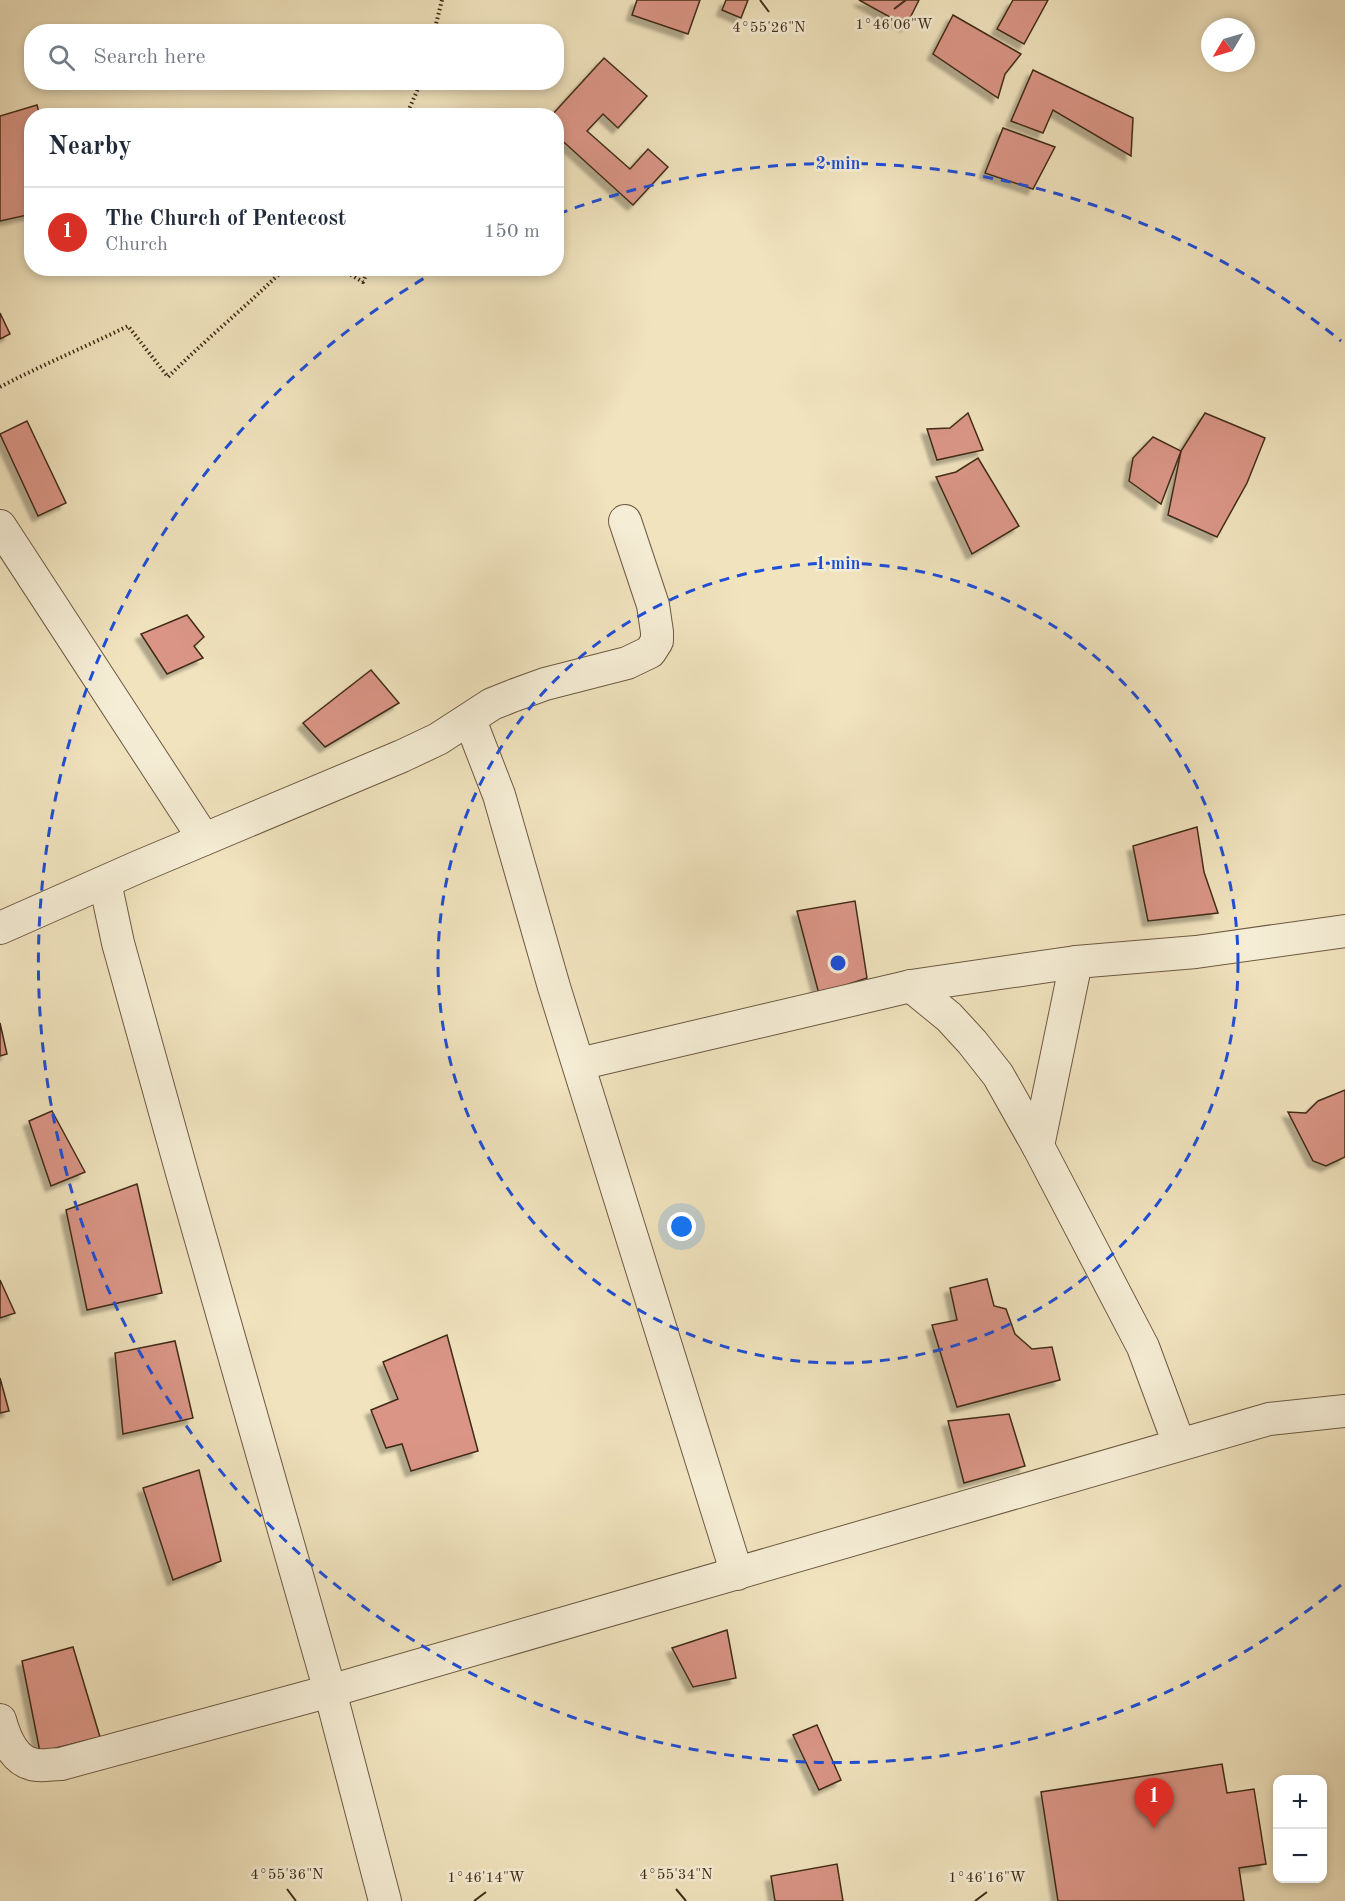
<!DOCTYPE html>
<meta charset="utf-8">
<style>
:root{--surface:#fff;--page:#f6f6f7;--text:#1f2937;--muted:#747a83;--line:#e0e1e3;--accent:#d93025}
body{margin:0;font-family:"Old Standard TT",serif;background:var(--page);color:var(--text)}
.controls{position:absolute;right:18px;bottom:18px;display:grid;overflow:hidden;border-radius:12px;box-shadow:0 3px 9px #0003}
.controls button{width:54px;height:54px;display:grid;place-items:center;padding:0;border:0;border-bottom:2px solid var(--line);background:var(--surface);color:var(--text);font:30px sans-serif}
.compass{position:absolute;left:1201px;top:18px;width:54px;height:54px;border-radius:50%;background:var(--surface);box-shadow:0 3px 9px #0003;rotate:232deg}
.you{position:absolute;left:682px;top:1227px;width:21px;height:21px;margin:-15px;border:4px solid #fff;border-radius:50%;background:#1a73e8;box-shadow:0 0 0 9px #1a73e833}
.badge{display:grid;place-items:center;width:39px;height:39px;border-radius:50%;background:var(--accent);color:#fff;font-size:20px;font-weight:700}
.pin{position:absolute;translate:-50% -50px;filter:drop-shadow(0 2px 3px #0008)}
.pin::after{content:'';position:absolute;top:32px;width:21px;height:18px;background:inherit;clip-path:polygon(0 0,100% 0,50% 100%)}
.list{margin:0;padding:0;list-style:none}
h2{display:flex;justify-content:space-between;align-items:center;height:78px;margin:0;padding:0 24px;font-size:26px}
h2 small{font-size:20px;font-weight:400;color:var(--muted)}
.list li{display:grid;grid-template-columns:39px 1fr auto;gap:18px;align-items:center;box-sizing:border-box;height:90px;padding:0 24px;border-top:2px solid var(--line)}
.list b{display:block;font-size:22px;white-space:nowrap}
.list p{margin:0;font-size:20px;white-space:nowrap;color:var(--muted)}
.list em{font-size:20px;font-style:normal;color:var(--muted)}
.icon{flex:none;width:33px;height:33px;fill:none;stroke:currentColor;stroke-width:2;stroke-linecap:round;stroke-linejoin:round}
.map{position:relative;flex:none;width:1345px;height:1901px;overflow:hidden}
.search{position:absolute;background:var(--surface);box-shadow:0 3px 9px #0003;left:24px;top:24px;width:540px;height:66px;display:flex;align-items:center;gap:15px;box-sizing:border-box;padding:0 21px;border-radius:24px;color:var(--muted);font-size:22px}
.panel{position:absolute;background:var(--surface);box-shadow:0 3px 9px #0003;left:24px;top:108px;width:540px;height:168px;border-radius:24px}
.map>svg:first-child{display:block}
</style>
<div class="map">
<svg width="1345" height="1901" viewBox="0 0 1345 1901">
<defs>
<filter id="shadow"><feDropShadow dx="-5.5" dy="5.5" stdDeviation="1.5" flood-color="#0004"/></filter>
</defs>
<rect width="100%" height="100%" fill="#f0e3be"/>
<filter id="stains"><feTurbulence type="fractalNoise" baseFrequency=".00333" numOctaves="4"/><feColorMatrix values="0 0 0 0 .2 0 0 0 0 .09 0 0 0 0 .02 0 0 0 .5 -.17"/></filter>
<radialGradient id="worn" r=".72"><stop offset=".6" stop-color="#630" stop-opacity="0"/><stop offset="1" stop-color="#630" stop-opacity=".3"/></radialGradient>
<g fill="#da9586" stroke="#412c18" stroke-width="1.5" filter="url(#shadow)">
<polygon points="637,0 700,0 688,34 632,15"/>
<polygon points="726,0 748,0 741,18 722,10"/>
<polygon points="859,0 919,0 906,26"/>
<polygon points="1013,0 1048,0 1024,44 997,29"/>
<polygon points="953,15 1021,54 1005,74 998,98 933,54"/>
<polygon points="604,58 647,96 618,128 603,114 587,131 630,169 648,149 668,167 633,205 556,135 556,116 551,116"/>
<polygon points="1033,70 1133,118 1131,156 1053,110 1043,133 1011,121"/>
<polygon points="37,105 40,116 32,116 32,214 0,221 0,116"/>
<polygon points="1003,128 1055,147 1033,189 985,173"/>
<polygon points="0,313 10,334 0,339"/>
<polygon points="968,413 983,450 937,460 927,429 950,428"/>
<polygon points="1205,413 1265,438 1247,483 1217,537 1168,515 1181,451"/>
<polygon points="27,421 66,503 38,516 0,434"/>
<polygon points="1153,437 1181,451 1161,504 1129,481 1133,458"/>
<polygon points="978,458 1019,526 972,554 936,477 956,472"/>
<polygon points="187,615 204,637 194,646 203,658 167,674 141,634"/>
<polygon points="371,670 399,703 325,747 303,723"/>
<polygon points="1197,827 1204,872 1218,913 1148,921 1133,846"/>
<polygon points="855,901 867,978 819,994 797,911"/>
<polygon points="0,1023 7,1054 0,1056"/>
<polygon points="1345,1090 1345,1157 1326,1166 1313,1161 1288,1112 1306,1113 1318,1101"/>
<polygon points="52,1111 85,1172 51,1186 29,1121"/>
<polygon points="137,1184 162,1293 87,1310 66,1210"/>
<polygon points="987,1279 994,1306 1006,1309 1015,1334 1032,1349 1052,1347 1060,1380 957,1407 932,1325 957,1320 950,1288"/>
<polygon points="0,1280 15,1313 0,1318"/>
<polygon points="447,1335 478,1451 411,1471 402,1444 386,1448 371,1410 398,1399 383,1362"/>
<polygon points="175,1341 193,1418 123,1434 115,1353"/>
<polygon points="0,1378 9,1411 0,1413"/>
<polygon points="1009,1414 1025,1466 964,1483 948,1421"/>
<polygon points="199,1470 221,1561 173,1580 143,1488"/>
<polygon points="727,1630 736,1678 693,1687 672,1648"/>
<polygon points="73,1647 100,1737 40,1752 22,1661"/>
<polygon points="817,1725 841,1780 819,1790 793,1735"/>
<polygon points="1222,1764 1227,1793 1254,1789 1266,1864 1239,1868 1244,1901 1058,1901 1041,1792"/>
<polygon points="837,1864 843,1901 775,1901 771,1876"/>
</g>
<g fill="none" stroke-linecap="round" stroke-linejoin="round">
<g stroke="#6d5a42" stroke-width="34">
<g id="minor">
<polyline points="0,526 204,839"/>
<polyline points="470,720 499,795 554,987 737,1574"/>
<polyline points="105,882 118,943 184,1180 330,1691 385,1901"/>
<polyline points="0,928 138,867 402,756 438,739 492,704 512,696 545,684 627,663 650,652 657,641 657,632 653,605 625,521"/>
<polyline points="911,986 949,1017 972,1042 998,1075 1038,1146 1143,1347 1179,1444"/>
<polyline points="579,1064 911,986 1076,962 1196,952 1345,931"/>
<polyline points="1038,1146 1076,962"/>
<path d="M0 1720C5 1738 14 1763 37 1765 44 1766 53 1764 61 1764L330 1691 1269 1419 1345 1411"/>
</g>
</g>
<g stroke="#412c18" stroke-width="4" stroke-dasharray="1.5 3" stroke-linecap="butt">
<polyline points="434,32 442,0"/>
<polyline points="406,116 421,82"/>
<polyline points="339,268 363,282 369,268"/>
<path d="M0 387C42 365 85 347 128 326L168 377C206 339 247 306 285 268"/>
</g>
<use href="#minor" stroke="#f5edd5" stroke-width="32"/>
</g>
<path fill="none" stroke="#412c18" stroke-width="2" d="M760 0 769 12M894 9 906 0M287 1889 296 1901M676 1889 686 1901M474 1901 486 1892M975 1901 987 1892"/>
<g fill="none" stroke="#1d4ed8" stroke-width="3" stroke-dasharray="10 8">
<circle cx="838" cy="963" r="400"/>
<path d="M1341 1585A800 800 0 1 1 438 270M558 214A800 800 0 0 1 1341 341"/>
</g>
<g font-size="15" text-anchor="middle" fill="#412c18" stroke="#f5edd5" stroke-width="5" stroke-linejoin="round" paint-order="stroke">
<text x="894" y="29">1°46'06"W</text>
<text x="769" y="32">4°55'26"N</text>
<text x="287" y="1879">4°55'36"N</text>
<text x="676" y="1879">4°55'34"N</text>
<text x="486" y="1882">1°46'14"W</text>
<text x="987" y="1882">1°46'16"W</text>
</g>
<circle cx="838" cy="963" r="9" fill="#1d4ed8" stroke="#f5edd5" stroke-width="3"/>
<g font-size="18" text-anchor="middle" font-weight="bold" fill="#1d4ed8" stroke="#f5edd5" stroke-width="5" stroke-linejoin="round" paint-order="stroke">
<text x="838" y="169">2 min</text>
<text x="838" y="569">1 min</text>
</g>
<rect width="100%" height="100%" filter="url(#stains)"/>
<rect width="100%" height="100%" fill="url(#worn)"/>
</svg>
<div class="controls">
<button>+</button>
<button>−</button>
</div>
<svg class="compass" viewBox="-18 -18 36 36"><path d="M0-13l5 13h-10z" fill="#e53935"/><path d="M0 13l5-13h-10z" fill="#747a83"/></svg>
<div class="you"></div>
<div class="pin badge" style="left:1154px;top:1828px">1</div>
<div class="search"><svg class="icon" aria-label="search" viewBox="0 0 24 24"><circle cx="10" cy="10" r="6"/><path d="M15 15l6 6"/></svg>Search here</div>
<section class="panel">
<h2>Nearby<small></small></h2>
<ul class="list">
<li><span class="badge">1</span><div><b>The Church of Pentecost</b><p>Church</p></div><em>150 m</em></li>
</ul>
</section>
</div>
